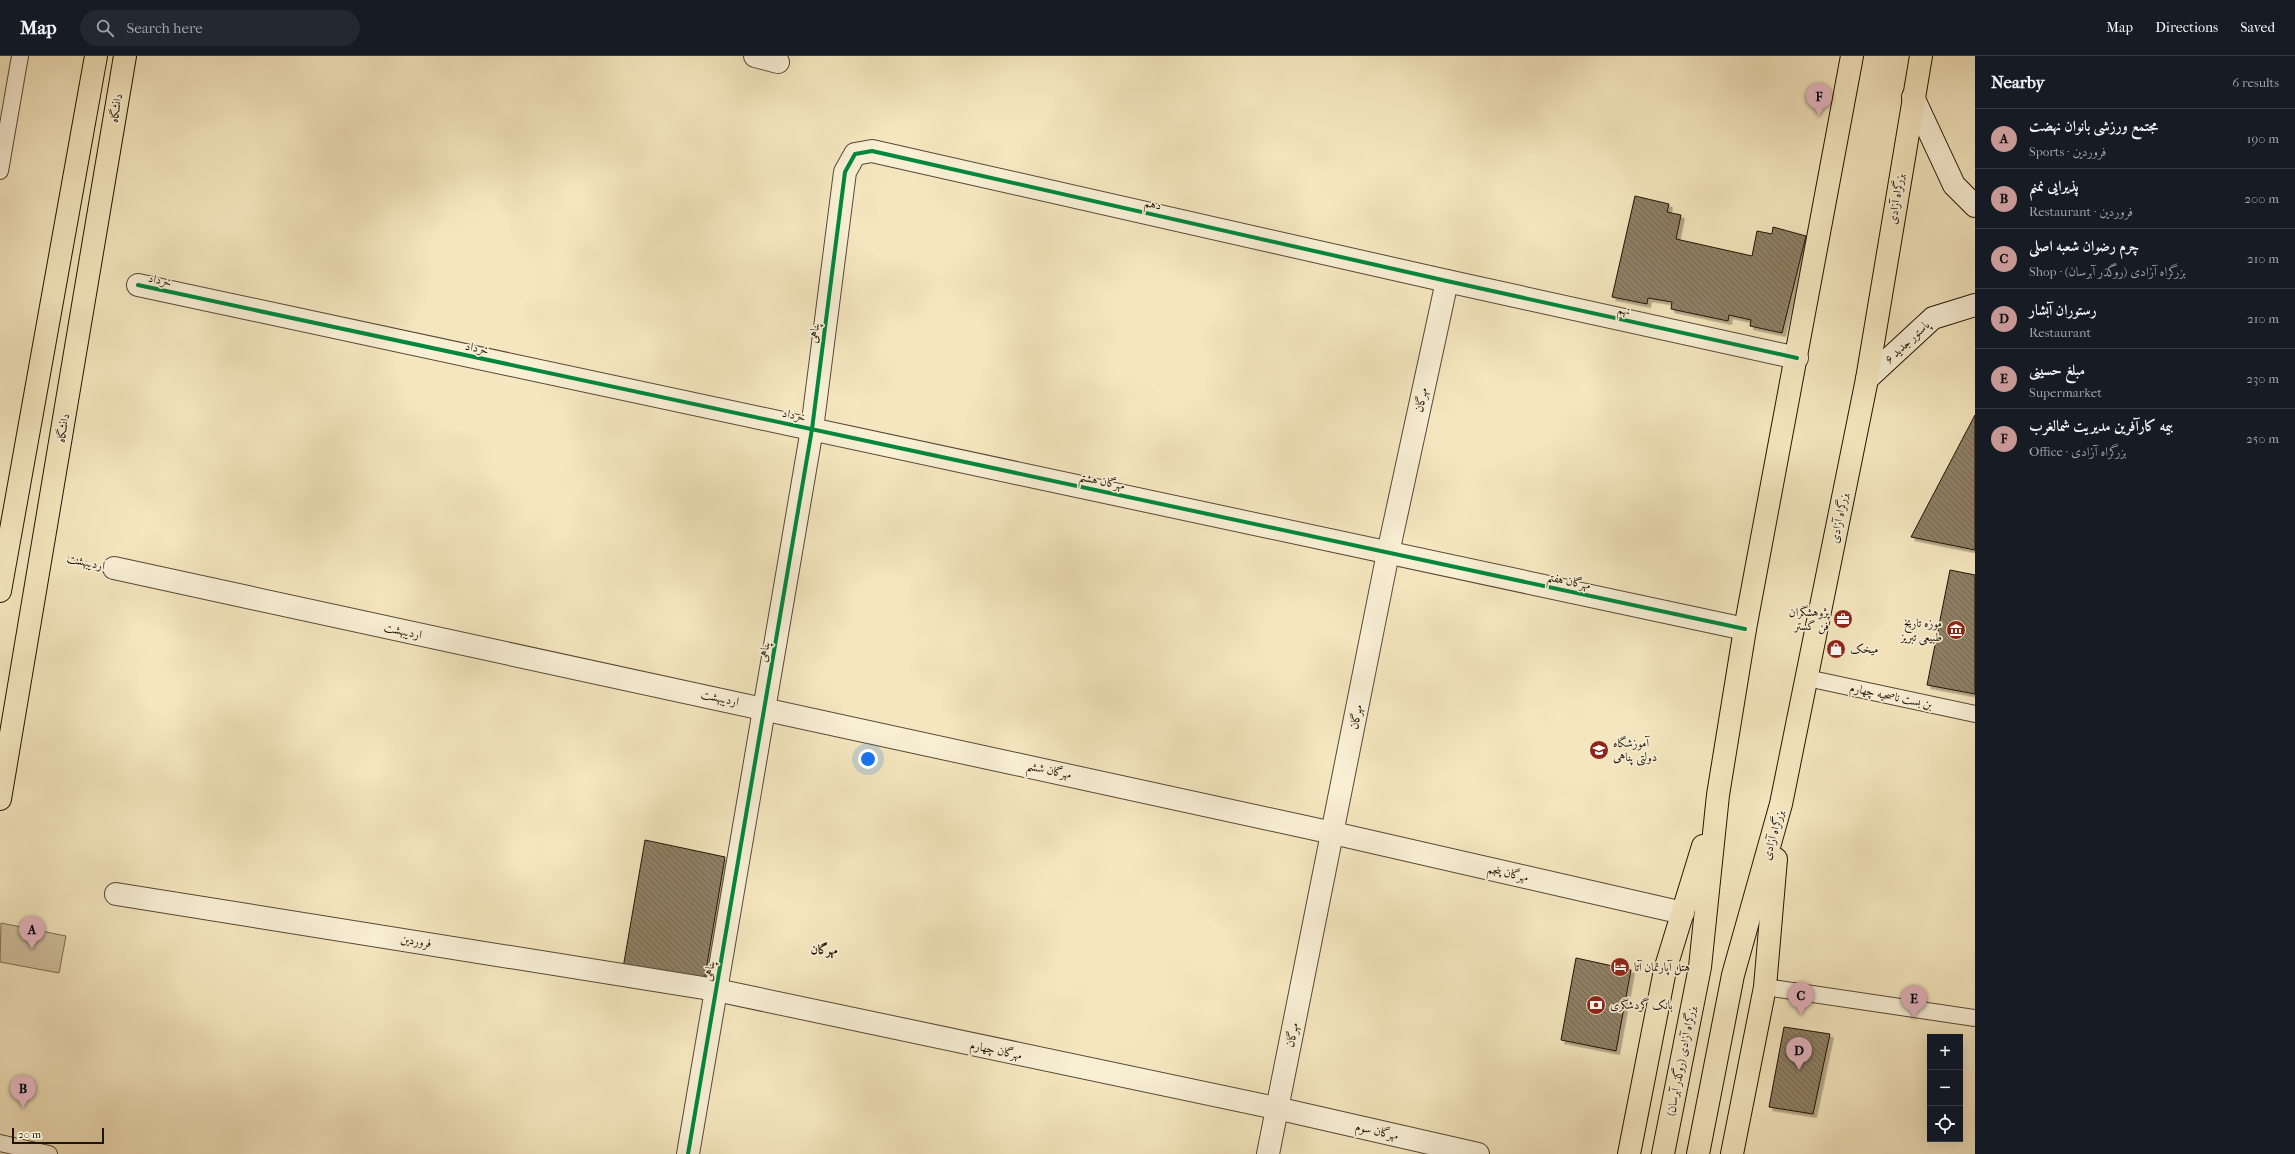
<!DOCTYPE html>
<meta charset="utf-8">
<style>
:root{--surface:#171b24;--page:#242831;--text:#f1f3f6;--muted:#9ea1a6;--line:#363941;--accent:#c59692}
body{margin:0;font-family:"IM FELL French Canon",Amiri,serif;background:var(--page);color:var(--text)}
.controls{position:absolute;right:12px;bottom:12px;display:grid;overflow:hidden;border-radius:0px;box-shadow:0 4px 16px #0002}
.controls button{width:36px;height:36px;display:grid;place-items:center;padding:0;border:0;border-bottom:1px solid var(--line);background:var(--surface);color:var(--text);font:20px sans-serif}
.scale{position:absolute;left:12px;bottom:10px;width:92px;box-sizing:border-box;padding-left:4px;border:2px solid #211406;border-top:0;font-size:11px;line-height:14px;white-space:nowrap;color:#211406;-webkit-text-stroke:3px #f8efd5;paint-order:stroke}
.you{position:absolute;left:868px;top:703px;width:14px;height:14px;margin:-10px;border:3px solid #fff;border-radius:50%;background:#1a73e8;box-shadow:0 0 0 6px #1a73e833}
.badge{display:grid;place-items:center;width:26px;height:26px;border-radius:50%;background:var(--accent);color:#111;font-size:13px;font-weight:700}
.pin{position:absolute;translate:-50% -33px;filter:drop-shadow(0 1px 2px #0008)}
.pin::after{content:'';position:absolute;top:21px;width:14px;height:12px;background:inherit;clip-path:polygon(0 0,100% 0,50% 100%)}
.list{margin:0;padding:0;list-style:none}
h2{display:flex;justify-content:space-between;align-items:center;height:52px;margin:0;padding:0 16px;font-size:17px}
h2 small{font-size:13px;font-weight:400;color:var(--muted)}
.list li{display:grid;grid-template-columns:26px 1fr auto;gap:12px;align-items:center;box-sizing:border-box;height:60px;padding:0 16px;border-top:1px solid var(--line)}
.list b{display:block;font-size:15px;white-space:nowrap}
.list p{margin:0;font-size:13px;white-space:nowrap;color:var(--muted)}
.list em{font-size:13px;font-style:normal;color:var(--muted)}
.icon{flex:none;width:22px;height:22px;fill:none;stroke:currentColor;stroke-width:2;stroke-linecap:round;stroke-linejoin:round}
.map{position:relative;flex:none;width:1975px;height:1098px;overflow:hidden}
header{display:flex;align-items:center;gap:24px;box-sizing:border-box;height:56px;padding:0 20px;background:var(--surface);border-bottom:1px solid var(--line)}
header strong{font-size:19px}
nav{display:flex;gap:22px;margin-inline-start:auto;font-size:14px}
.search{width:280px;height:36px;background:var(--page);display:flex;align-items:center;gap:10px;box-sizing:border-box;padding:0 14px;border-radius:22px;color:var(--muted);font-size:15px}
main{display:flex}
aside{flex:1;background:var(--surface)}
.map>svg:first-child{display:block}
</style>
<header>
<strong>Map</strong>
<div class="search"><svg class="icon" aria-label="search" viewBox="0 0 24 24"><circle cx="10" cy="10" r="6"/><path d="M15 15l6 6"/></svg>Search here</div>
<nav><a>Map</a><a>Directions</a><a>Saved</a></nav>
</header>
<main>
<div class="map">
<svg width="1975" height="1098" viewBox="0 0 1975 1098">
<defs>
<pattern id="building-back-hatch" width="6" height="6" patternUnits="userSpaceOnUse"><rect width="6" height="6" fill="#8f8166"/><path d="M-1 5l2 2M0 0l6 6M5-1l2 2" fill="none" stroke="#746852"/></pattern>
<filter id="shadow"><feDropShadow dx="3.5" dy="3.5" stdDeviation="0" flood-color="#0004"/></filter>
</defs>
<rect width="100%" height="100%" fill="#f4e6be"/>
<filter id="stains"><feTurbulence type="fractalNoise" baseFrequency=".005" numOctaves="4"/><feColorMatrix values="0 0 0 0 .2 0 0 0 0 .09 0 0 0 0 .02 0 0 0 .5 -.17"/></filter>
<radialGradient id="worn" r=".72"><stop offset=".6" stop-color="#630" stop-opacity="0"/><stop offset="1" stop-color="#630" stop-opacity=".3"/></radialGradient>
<polygon fill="#d0c29f" stroke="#786b52" points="1,867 66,880 59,917 0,906"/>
<g fill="url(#building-back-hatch)" stroke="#211406" filter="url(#shadow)">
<polygon points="1635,140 1669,148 1667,156 1681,159 1676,183 1752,200 1757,175 1772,178 1773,171 1806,180 1782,277 1750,270 1751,264 1729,259 1728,265 1671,253 1672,246 1648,242 1647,248 1612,241"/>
<polygon points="1975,359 1975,494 1911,481"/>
<polygon points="1950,514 1975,519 1975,638 1927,629"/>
<polygon points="645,784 725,801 703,932 622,918"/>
<polygon points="1576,902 1631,914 1616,995 1561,984"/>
<polygon points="1784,971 1830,978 1813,1058 1769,1051"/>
</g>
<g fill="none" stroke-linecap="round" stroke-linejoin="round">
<g stroke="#564834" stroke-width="18">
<g id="lane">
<polyline points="0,115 20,0"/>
<polyline points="1807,622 1975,658"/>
<polyline points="1765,931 1975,962"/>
<polyline points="0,1087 49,1098"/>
</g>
</g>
<g stroke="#564834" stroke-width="24">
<g id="street">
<polyline points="755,0 778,6"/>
<polyline points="138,229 1745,573"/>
<polyline points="114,512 1333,777 1683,857"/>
<polyline points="116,838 716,934 1276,1052 1478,1098"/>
<polyline points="688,1098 812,373 845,116 855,98 872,95 1447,225 1797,302"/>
<polyline points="1268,1098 1388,497 1447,225"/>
</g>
</g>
<g stroke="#211406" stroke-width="24">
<g id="secondary">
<polyline points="1913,41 1954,129 1975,150"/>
<polyline points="1867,323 1933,262 1975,249"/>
</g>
</g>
<g stroke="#211406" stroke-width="24">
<g id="primary">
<polyline points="0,535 96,0"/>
<polyline points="0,743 125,0"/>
</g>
</g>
<g stroke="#211406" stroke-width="24">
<g id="highway">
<polyline points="1629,1098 1665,914 1703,790"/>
<polyline points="1663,1098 1700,911 1718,739 1745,573 1852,0"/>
<polyline points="1698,1098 1733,919 1781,748 1867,323 1921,0"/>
<polyline points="1732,1098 1765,931 1776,803"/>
</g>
</g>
<polyline stroke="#211406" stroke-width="2.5" stroke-dasharray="1 2" stroke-linecap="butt" points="68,502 88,507"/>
<use href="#lane" stroke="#f8efd5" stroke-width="16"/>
<use href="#street" stroke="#f8efd5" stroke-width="22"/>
<use href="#secondary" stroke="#f8efd5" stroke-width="22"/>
<use href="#primary" stroke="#f4e6be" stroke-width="22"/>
<use href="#highway" stroke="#f4e6be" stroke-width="22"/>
<g stroke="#f8efd5" stroke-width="6">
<g id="cycleway">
<polyline points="138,229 1745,573"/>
<polyline points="688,1098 812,373 845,116 855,98 872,95 1447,225 1797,302"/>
</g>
</g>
<use href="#cycleway" stroke="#00873e" stroke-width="4"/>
</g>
<defs>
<g id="office-disc" transform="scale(1)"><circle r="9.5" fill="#8f2418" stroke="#f8efd5"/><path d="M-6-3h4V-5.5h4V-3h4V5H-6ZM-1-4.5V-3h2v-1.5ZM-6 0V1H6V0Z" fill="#fff"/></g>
<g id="museum-disc" transform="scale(1)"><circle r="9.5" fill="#8f2418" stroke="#f8efd5"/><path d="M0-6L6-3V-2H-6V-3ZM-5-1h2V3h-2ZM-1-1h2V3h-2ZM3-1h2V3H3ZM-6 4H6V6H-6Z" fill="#fff"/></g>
<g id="shop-disc" transform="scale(1)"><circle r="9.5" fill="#8f2418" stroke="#f8efd5"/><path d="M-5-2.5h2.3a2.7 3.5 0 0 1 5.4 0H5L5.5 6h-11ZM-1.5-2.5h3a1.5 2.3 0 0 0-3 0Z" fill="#fff"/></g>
<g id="school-disc" transform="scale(1)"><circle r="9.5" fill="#8f2418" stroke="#f8efd5"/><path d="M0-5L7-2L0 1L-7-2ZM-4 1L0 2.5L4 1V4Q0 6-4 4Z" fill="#fff"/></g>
<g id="hotel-disc" transform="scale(1)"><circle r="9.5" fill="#8f2418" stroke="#f8efd5"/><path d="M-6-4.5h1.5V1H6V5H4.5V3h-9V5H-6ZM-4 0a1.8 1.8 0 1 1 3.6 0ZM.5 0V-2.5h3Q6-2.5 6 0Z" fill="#fff"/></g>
<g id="bank-disc" transform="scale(1)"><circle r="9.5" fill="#8f2418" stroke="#f8efd5"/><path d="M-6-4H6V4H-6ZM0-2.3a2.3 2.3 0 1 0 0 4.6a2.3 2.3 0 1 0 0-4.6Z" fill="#fff"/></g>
</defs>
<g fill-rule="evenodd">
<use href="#office-disc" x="1843" y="563"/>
<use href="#museum-disc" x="1956" y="574"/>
<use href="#shop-disc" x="1836" y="593"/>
<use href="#school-disc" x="1599" y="694"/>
<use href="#hotel-disc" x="1620" y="911"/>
<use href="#bank-disc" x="1596" y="949"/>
</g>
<g text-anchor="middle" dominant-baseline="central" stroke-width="3.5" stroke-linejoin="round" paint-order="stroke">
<g font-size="12" fill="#211406" stroke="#f8efd5">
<text transform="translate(116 52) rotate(-80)">دانشگاه</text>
<text transform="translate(1896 143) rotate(-81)">بزرگراه آزادی</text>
<text transform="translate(1153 148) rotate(13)">دهم</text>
<text transform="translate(160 224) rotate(12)">خرداد</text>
<text transform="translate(1624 254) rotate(12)">نهم</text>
<text transform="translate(814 277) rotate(-83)">پناهی</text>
<text transform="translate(1907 286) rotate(-43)">پاستور جدید ۶</text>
<text transform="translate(477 292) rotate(12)">خرداد</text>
<text transform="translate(1421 344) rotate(-78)">مهرگان</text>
<text transform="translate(794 359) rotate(12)">خرداد</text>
<text transform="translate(63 372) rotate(-80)">دانشگاه</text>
<text transform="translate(1102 425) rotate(12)">مهرگان هشتم</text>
<text transform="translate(1839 462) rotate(-79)">بزرگراه آزادی</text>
<text transform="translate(86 506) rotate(12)">اردیبهشت</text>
<text transform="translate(1569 525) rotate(12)">مهرگان هفتم</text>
<text transform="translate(403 575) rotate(12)">اردیبهشت</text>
<text transform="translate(764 596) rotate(-80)">پناهی</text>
<text transform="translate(1891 640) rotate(12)">بن بست ناصحیه چهارم</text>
<text transform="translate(720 642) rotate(12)">اردیبهشت</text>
<text transform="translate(1356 661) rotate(-79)">مهرگان</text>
<text transform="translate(1049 714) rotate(12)">مهرگان ششم</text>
<text transform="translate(1773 779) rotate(-74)">بزرگراه آزادی</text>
<text transform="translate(1508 817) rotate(13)">مهرگان پنجم</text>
<text transform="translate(416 885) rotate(9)">فروردین</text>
<text transform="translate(709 915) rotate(-80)">پناهی</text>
<text transform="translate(1292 979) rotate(-78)">مهرگان</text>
<text transform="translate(996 994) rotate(12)">مهرگان چهارم</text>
<text transform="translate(1681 1005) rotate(-79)">بزرگراه آزادی (روگذر آبرسان)</text>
<text transform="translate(1377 1075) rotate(13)">مهرگان سوم</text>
</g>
<g font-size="12" fill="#211406" stroke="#f8efd5" text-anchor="start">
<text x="1829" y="556" text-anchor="end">پژوهشگران<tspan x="1829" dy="14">فن گستر</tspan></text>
<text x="1942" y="567" text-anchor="end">موزه تاریخ<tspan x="1942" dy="14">طبیعی تبریز</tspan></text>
<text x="1850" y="593">میخک</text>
<text x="1613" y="687">آموزشگاه<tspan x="1613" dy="14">دولتی پناهی</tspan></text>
<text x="1634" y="911">هتل آپارتمان آتا</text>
<text x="1610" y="949">بانک گردشگری</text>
</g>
<g font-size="13" font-weight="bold" fill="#211406" stroke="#f8efd5">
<text x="824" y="893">مهرگان</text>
</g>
</g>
<rect width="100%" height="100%" filter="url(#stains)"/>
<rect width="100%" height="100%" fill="url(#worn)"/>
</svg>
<div class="controls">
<button>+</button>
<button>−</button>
<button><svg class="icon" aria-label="locate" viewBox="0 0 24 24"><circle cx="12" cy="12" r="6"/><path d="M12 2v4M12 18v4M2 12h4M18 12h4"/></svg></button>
</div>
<div class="scale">20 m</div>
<div class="you"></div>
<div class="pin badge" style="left:32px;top:893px">A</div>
<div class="pin badge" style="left:23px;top:1052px">B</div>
<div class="pin badge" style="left:1801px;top:959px">C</div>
<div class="pin badge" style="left:1799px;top:1014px">D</div>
<div class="pin badge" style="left:1914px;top:962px">E</div>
<div class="pin badge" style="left:1819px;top:60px">F</div>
</div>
<aside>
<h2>Nearby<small>6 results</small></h2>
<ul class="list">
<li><span class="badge">A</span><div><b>مجتمع ورزشی بانوان نهضت</b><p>Sports · فروردین</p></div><em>190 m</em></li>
<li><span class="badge">B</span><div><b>پذیرایی نمنم</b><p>Restaurant · فروردین</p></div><em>200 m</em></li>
<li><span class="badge">C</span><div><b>چرم رضوان شعبه اصلی</b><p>Shop · بزرگراه آزادی (روگذر آبرسان)</p></div><em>210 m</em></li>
<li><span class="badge">D</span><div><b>رستوران آبشار</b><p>Restaurant</p></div><em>210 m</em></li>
<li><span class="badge">E</span><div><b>مبلغ حسینی</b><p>Supermarket</p></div><em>230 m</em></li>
<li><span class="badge">F</span><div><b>بیمه کارآفرین مدیریت شمالغرب</b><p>Office · بزرگراه آزادی</p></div><em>250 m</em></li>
</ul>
</aside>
</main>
